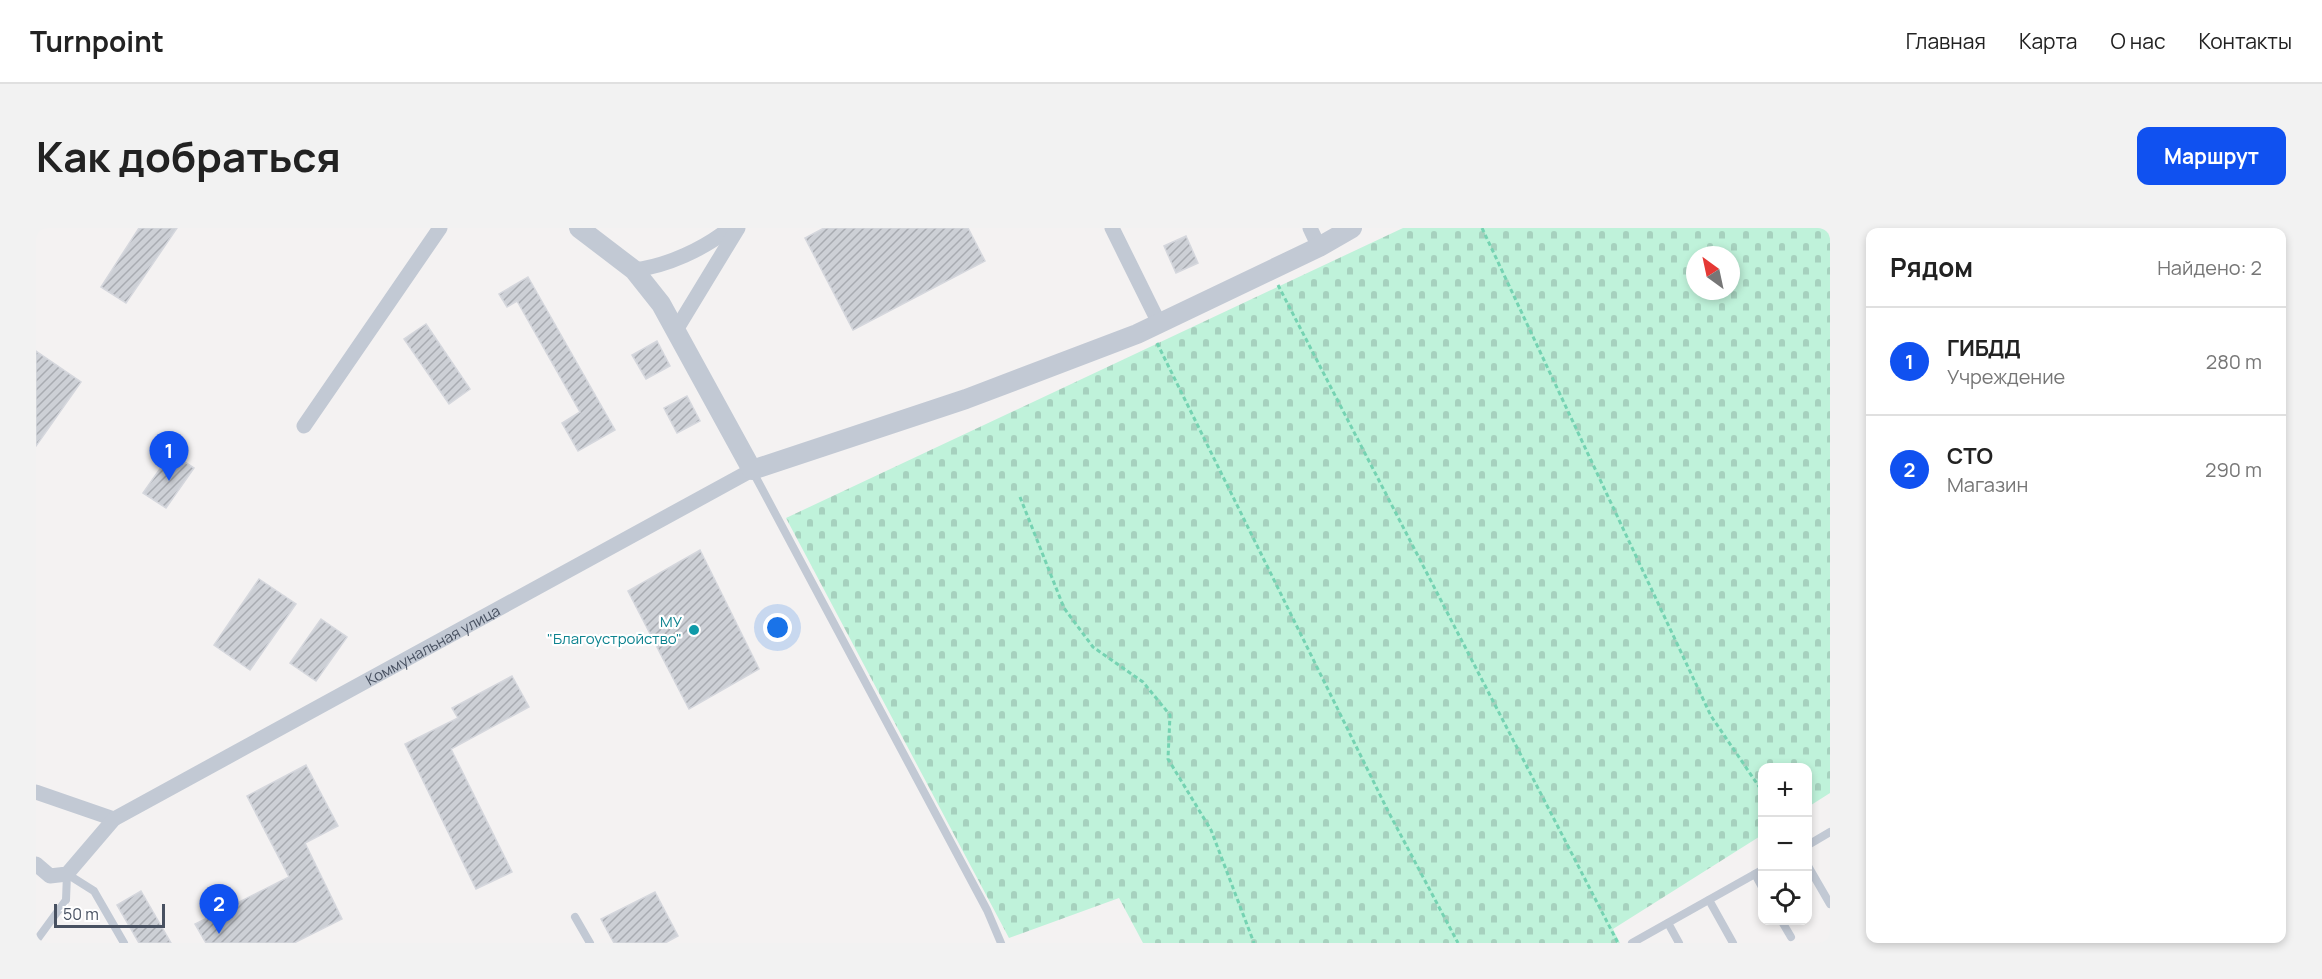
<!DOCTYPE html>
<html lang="ru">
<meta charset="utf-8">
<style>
:root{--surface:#fff;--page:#f2f2f2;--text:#222;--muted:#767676;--line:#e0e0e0;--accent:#1051f0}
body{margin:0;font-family:Manrope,sans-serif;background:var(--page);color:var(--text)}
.controls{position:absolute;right:18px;bottom:18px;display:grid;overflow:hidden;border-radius:12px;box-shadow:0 3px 9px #0003}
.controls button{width:54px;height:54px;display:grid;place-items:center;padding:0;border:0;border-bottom:2px solid var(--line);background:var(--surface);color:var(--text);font:30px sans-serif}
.compass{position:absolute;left:1650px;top:18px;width:54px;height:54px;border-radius:50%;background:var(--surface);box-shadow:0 3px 9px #0003;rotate:327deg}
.scale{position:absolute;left:18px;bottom:15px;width:111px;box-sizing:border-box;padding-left:6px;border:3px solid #485161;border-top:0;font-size:16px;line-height:21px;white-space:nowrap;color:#485161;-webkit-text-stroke:4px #fff;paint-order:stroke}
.you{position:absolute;left:742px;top:400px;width:21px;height:21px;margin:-15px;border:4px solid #fff;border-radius:50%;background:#1a73e8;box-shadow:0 0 0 9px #1a73e833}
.badge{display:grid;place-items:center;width:39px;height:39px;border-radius:50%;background:var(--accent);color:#fff;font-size:20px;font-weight:700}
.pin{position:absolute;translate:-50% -50px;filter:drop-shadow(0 2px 3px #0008)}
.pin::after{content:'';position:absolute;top:32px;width:21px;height:18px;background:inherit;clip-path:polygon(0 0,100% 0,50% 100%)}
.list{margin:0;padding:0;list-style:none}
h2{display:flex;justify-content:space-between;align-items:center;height:78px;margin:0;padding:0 24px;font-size:26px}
h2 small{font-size:20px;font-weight:400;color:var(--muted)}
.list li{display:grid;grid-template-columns:39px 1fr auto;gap:18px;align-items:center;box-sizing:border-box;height:108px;padding:0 24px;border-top:2px solid var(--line)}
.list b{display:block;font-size:22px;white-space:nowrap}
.list p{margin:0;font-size:20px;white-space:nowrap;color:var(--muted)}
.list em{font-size:20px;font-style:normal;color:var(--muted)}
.icon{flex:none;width:33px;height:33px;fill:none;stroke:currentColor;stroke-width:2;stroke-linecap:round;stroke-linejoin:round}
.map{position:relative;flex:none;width:1794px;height:715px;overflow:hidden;border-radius:12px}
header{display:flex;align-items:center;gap:36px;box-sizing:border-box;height:84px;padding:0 30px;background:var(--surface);border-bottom:2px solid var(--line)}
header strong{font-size:28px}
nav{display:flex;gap:33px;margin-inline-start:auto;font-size:21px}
.intro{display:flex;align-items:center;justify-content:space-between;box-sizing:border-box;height:144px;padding:0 36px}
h1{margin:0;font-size:42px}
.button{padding:15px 27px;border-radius:12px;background:var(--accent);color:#fff;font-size:21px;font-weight:700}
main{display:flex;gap:36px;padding:0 36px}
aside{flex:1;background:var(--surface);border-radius:12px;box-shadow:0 3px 9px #0003}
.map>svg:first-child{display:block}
</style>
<header>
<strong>Turnpoint</strong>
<nav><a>Главная</a><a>Карта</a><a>О нас</a><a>Контакты</a></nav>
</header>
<div class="intro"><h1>Как добраться</h1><a class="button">Маршрут</a></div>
<main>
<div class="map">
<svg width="1794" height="715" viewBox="0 0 1794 715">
<defs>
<pattern id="cemetery-stones" width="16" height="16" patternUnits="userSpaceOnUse" patternTransform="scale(1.5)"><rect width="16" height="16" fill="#bff2da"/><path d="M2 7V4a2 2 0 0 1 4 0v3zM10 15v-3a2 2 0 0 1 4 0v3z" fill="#a6d1be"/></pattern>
<pattern id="building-hatch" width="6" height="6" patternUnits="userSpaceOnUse" patternTransform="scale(1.5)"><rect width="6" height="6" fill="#cdd0d6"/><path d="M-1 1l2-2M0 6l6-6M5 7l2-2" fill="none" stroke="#a8abb1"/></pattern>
</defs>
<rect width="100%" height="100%" fill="#f4f2f2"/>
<path fill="url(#cemetery-stones)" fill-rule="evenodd" d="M1367 0H1794V565L1772 579V540H1726V607L1577 701 1584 715H1107L1083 670 973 710 750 290ZM1659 27H1695V63H1659Z"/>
<g fill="url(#building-hatch)" stroke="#d5d7dd" stroke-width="1.5">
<polygon points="103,0 141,0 90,75 65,59"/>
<polygon points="788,0 932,0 949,33 817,102 769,10"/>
<polygon points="1150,8 1162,35 1140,45 1128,18"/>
<polygon points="492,49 579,202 542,223 526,195 544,184 481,73 471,79 463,66"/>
<polygon points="390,96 434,161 413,176 368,111"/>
<polygon points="621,113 634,138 610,151 596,127"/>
<polygon points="0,123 45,154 0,218"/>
<polygon points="651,168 664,193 641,205 628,180"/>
<polygon points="135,225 158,240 130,280 107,265"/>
<polygon points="664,322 723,441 653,481 592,363"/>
<polygon points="223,351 260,376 214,442 178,417"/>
<polygon points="285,391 311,409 280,453 254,435"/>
<polygon points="476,448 493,479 415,521 476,644 440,661 369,516 422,490 416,480"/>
<polygon points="270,537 302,598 269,615 306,691 258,715 170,715 159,696 253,649 211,568"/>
<polygon points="105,663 135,715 103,715 81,677"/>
<polygon points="619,664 642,708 629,715 578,715 565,691"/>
</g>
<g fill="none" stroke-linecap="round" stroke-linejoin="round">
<g stroke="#75d3b2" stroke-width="3" stroke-dasharray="4.5 3" stroke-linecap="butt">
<polyline points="1446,0 1675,488 1726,563"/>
<polyline points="1242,57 1582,715"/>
<polyline points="1121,115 1352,583 1422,715"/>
<polyline points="984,269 1028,380 1057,419 1107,454 1134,487 1132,531 1175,602 1218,715"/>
</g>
<g stroke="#c2c9d4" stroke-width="8">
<polyline points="717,244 951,682 965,715"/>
<polyline points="1772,617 1794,604"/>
<polyline points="1772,638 1794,676"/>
<polyline points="31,646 58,663 88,715"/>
<polyline points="1719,646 1726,659"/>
<polyline points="1673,672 1697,715"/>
<polyline points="539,689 554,715"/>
<polyline points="1745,692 1755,709"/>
<polyline points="1632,695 1643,715"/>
<polyline points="0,713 30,672 31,646"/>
<polyline points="1596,715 1726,642"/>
</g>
<g stroke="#c2c9d4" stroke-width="15">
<polyline points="1076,0 1123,95"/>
<polyline points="1274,0 1283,19"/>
<path d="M598 42C631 38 668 21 694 0"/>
<polyline points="640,102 702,0"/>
<polyline points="268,198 404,0"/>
<polyline points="0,564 78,591"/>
<path id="s1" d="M0 636 14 648 31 646 78 591 716 242"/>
</g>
<polyline stroke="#c2c9d4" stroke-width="20" points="543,0 598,42 625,76 716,242 930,171 1101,106 1283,19 1316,0"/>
</g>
<circle fill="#0f9aa8" stroke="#fff" stroke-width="2" cx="658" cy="402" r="6"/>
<g text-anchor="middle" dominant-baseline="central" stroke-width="4.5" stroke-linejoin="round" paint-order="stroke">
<g font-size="15" fill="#0d838f" stroke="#fff" text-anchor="end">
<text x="646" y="393">МУ<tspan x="646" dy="17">"Благоустройство"</tspan></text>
</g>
<g font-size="15" fill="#485161" stroke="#fff">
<text stroke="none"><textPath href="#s1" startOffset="471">Коммунальная улица</textPath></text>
</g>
</g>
</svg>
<div class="controls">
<button>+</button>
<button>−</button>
<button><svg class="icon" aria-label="locate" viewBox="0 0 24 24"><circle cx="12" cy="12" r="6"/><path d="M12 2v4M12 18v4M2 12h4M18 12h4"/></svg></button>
</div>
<svg class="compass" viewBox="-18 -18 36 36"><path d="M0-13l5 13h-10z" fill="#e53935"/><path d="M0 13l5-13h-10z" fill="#767676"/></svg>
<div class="scale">50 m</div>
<div class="you"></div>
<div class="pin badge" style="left:133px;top:253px">1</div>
<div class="pin badge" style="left:183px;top:706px">2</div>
</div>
<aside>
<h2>Рядом<small>Найдено: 2</small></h2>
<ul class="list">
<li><span class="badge">1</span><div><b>ГИБДД</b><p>Учреждение</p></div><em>280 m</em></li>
<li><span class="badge">2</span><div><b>СТО</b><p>Магазин</p></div><em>290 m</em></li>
</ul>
</aside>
</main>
